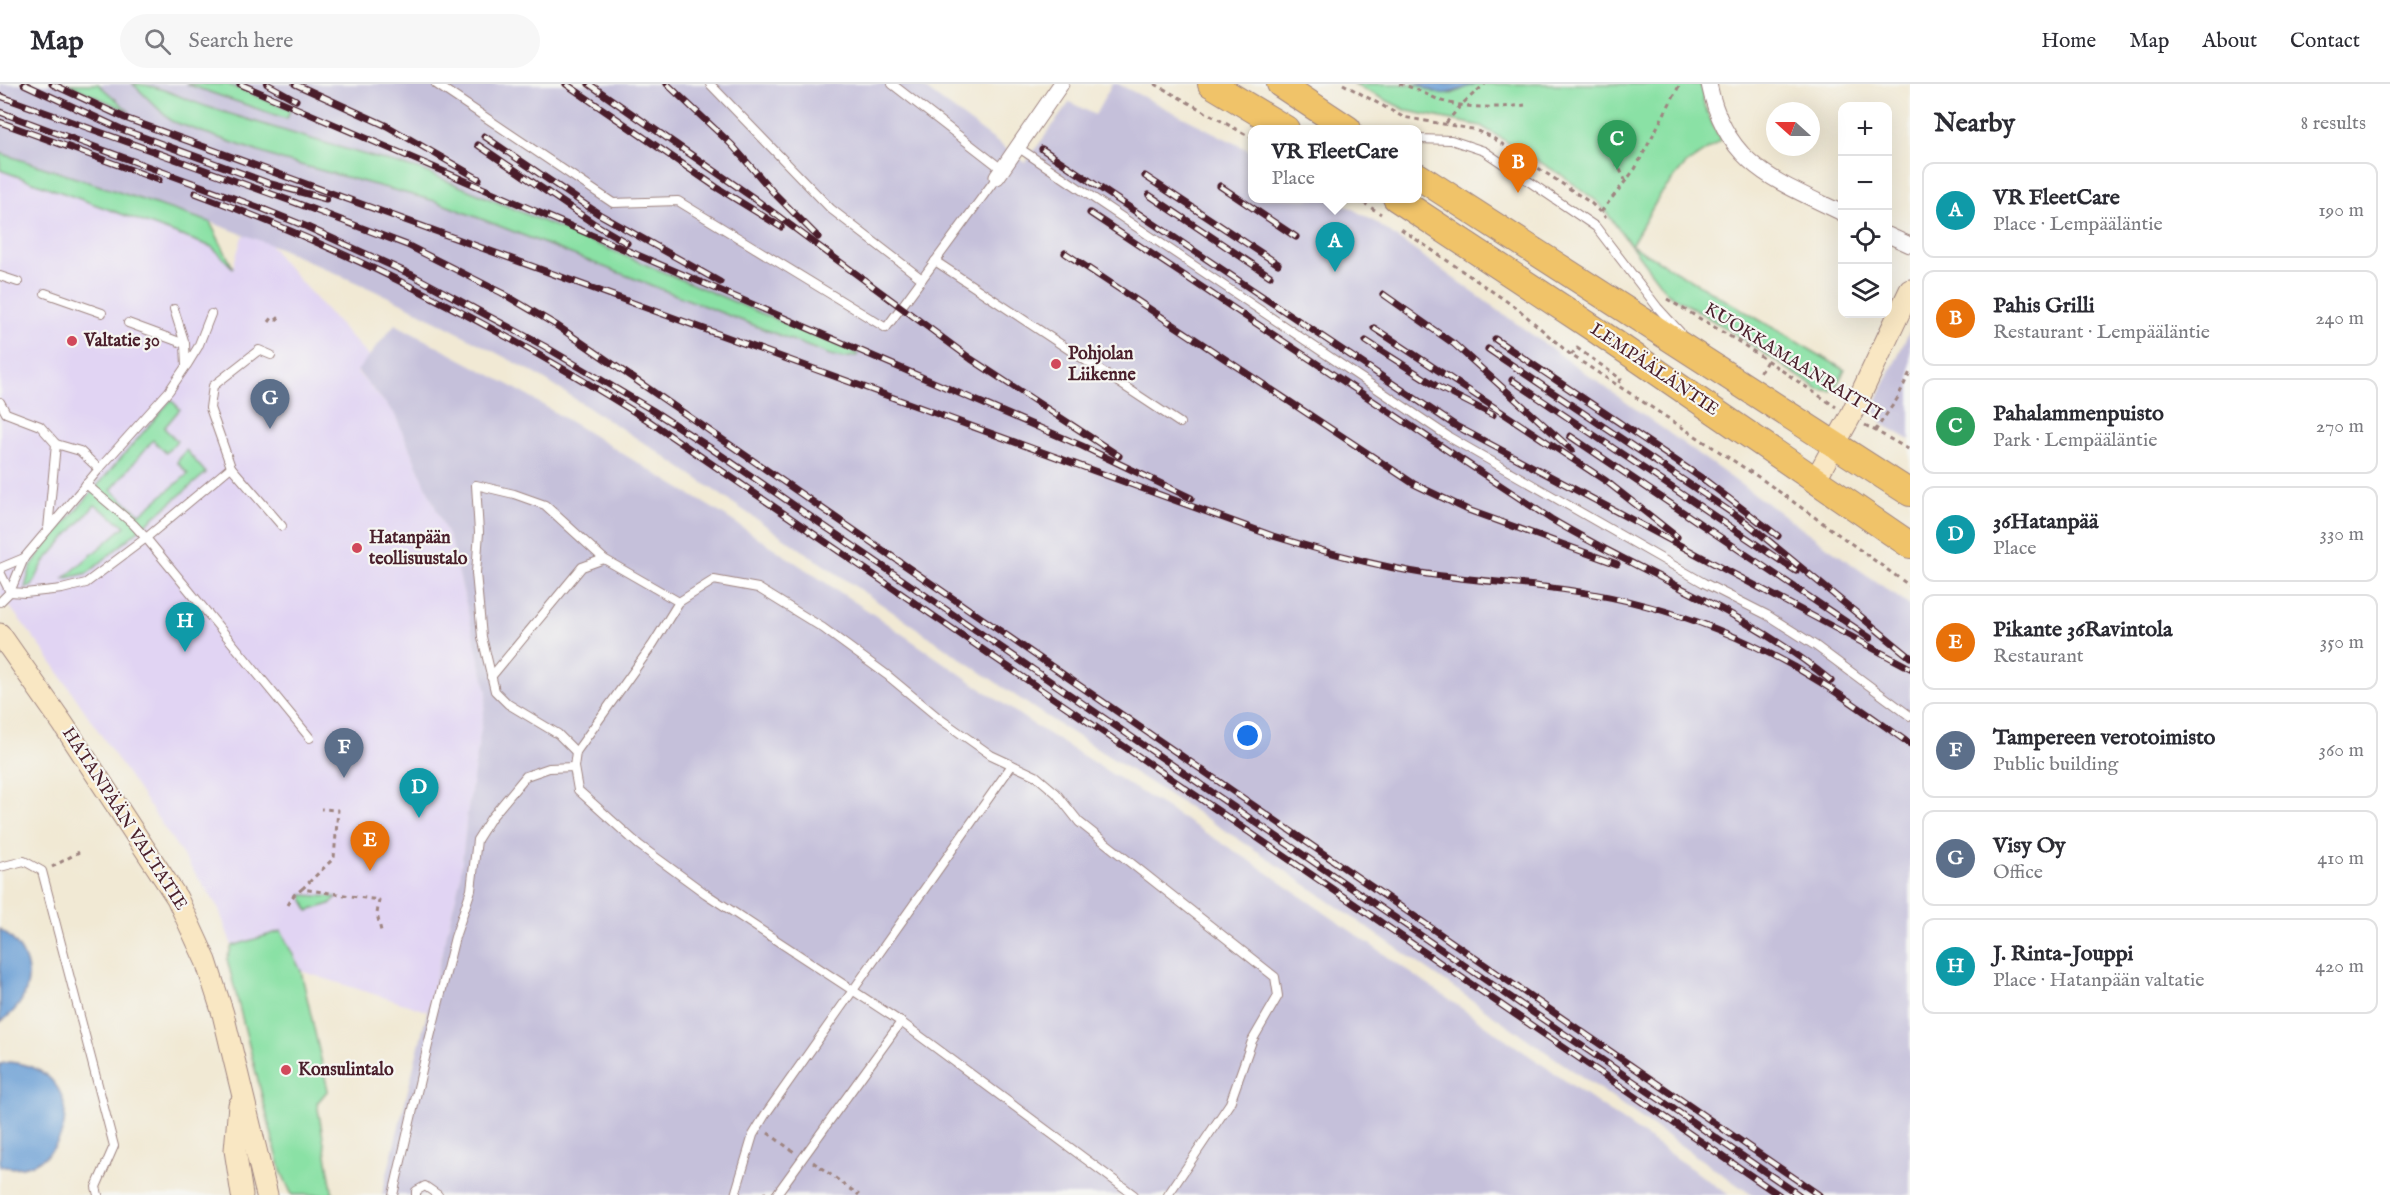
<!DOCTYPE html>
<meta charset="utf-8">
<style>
:root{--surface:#fff;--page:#f7f7f7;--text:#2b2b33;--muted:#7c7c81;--line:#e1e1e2;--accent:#d1495b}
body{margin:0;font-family:"IM FELL English",serif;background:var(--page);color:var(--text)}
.controls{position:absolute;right:18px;top:18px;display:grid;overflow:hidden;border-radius:12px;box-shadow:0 6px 24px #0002}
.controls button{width:54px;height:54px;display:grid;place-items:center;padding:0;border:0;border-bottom:2px solid var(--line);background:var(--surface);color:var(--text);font:30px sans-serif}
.compass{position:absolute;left:1766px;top:18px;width:54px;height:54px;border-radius:50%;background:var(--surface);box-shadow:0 6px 24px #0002;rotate:291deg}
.you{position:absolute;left:1248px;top:652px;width:21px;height:21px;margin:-15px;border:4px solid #fff;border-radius:50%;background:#1a73e8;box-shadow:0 0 0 9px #1a73e833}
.badge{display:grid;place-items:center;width:39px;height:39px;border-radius:50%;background:var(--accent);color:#fff;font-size:20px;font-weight:700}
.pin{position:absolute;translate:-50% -50px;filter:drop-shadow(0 2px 3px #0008)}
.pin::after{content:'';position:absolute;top:32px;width:21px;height:18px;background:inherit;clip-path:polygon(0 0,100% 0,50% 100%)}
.popup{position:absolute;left:1248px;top:41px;width:174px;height:78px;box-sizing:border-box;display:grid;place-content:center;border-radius:12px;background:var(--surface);filter:drop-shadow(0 2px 4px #0005);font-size:20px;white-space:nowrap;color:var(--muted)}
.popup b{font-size:22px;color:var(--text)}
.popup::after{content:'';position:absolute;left:50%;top:100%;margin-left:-12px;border:12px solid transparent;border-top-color:var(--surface)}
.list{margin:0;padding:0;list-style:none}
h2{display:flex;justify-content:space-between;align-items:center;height:78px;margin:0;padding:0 24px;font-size:26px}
h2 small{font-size:20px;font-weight:400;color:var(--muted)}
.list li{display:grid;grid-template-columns:39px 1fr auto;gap:18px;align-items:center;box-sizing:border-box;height:96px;margin:0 12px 12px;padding:0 12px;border:2px solid var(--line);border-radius:12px}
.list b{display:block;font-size:22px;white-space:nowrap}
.list p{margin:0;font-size:20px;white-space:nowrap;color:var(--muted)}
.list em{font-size:20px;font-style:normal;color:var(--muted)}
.icon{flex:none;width:33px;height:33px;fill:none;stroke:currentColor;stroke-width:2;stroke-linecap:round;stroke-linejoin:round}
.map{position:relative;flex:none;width:1910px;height:1111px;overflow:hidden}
header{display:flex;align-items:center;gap:36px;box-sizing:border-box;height:84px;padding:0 30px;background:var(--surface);border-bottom:2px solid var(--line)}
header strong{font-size:28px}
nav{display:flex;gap:33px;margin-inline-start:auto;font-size:21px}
.search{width:420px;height:54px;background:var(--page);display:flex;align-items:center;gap:15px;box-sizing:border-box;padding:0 21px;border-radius:33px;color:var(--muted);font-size:22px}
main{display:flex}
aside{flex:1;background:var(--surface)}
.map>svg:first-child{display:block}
</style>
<header>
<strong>Map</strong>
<div class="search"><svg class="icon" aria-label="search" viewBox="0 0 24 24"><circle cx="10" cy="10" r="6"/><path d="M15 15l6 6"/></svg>Search here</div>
<nav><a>Home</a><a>Map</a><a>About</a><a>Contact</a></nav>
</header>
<main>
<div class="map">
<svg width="1910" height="1111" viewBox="0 0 1910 1111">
<rect width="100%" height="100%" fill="#f6f6f2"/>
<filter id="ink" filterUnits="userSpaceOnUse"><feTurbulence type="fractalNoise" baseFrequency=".0167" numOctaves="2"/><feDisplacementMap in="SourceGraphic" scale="12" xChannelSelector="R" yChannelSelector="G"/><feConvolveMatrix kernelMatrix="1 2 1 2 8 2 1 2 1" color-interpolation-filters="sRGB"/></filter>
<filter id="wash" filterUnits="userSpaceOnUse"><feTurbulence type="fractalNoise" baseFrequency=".008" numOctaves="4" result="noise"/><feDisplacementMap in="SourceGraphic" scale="24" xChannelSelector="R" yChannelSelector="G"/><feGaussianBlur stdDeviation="1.35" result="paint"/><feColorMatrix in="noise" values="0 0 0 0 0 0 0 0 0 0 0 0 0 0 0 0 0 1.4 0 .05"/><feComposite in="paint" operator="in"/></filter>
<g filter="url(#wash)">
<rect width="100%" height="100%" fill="#f1e9d4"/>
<polygon fill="#e1d4f3" points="0,69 210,138 233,183 242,153 257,141 281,176 369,273 357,288 394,329 452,461 487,608 467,731 460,796 427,927 301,887 281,847 232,862 218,823 44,567 0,510"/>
<g fill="#c5c0da">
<polygon points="0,0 68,0 128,27 98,0 133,0 171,37 283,76 435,117 818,267 857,270 421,86 367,73 192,18 143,0 186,0 197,4 234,4 227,0 919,0 1025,79 1070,18 1095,31 1112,0 1118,0 1252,68 1252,114 1335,115 1375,138 1910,522 1910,1111 1752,1111 1260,769 1041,629 655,366 531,287 402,219 277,163 210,138 0,69"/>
<polygon points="395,240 513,303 722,430 873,530 1034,641 1252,778 1729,1111 382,1111 460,796 467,731 487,608 452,461 394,329 357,287"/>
<polygon points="1909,248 1910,249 1910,356 1884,341 1873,324"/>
</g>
<g fill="#8ae1a5" stroke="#6a8068" stroke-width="1.5">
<polygon points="68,0 98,0 130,28"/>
<path d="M133 0C158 0 185 16 208 23 279 45 349 68 421 86L858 270 856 272 843 274 830 271 435 117 282 76 171 37Z"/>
<polygon points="186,0 227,0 290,26 287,35"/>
<polygon points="1353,0 1416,0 1434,8 1452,10 1475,0 1701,0 1704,21 1720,57 1685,81 1660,111 1631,161 1845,286 1836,302 1831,307 1818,305 1732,248 1667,209 1599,119 1563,92 1481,42 1408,27"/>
<polygon points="0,69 210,138 233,184 212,163 0,86"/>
<polygon points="171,316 180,325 164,344 177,357 166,369 153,356 111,406 140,430 188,390 177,378 186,366 206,389 88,489 63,495 125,442 95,421 44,478 32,502 25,504 30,485 40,468"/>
<polygon points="302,811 337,813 330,820 308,827"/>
<polygon points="281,847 301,887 328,1006 317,1019 333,1111 292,1111 281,1087 227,875 232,862"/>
</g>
<g fill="#679dd4" stroke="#585e80" stroke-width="1.5">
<path d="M1416 0H1475C1446 11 1445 14 1416 0Z"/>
<path d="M0 845C37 870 38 914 0 938Z"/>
<path d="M9 978C97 986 71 1098 0 1082V980Z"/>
</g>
</g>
<g filter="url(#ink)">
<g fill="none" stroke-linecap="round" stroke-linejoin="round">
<g stroke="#9e8480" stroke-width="10">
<g id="service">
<polyline points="436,0 613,119 678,117 886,244 997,93"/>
<polyline points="710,0 831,125 922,195"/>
<polyline points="892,0 1003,86"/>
<polyline points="1418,55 1451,56 1484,67 1596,143 1658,224 1680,248"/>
<polyline points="1019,64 1449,353 1704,499 1767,531 1816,562 1910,632"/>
<polyline points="935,177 1180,339"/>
<polyline points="0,192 18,198"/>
<polyline points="45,209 102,229"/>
<polyline points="174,225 185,260"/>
<polyline points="187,281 198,263 211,230"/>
<polyline points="0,318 6,329 40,342 56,360"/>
<polyline points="231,383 282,442"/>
<polyline points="86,400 133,440 146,454 310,654"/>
<polyline points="48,445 56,360 80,367 99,385"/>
<polyline points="0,484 24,474"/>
<polyline points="0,488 10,508 25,509 62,505 86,499 146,454 231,383 210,324 213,302 259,266 271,271"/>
<polyline points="0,518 10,508 24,474 99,385 169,307 186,282 185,260 128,239"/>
<polyline points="491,593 582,483 604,475"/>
<polyline points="576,668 558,650 508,620 495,607 482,553 476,489 479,448 476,401 514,410 545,421 604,475 679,518"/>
<polyline points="0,783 24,777 42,787 114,1062 96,1103 98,1111"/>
<polyline points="393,1111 428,961 455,853 471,806 477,756 491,734 526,692 549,684 574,683"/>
<polyline points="416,1111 416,1107 425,1102 438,1111"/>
<polyline points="735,1111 753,1051 765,1031 1012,681"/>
<polyline points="776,1111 901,938"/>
<polyline points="1134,1111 901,938 706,810 639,761 578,706 574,683 576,668 653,560 679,518 714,496 758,504 823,544 887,591 940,635 991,671 1036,692 1056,709 1079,738 1275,893 1278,912 1252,957 1230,1019 1168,1111"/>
</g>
</g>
<g stroke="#9e8480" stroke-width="17">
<g id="minor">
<path d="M1709 0C1726 82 1775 96 1842 129"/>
<polyline points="997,93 1061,0"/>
<polyline points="1888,151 1910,161"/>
</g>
</g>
<g stroke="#9e8480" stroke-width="23">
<g id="secondary">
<polyline points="1815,396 1850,333 1910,206"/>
<polyline points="0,550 63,640 177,814 206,877 223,930 267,1111"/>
<polyline points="239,1021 235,1066 242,1111"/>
</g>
</g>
<g stroke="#9e8480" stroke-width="28">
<g id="trunk">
<polyline points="1211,0 1286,45"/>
<polyline points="1280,0 1348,45"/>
<polyline points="1418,92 1910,409"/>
<polyline points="1396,114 1593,244 1910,461"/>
</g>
</g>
<g stroke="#9e8480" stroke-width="3" stroke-dasharray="4.5 4.5" stroke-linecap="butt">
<polyline points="1155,0 1252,54"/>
<polyline points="1343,0 1403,33 1472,45 1490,52 1591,119 1606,134"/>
<path d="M1399 0C1414 3 1425 10 1439 16 1464 25 1499 24 1525 21"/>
<polyline points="1446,39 1462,20 1485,0"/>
<polyline points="1608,61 1626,98"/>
<polyline points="1356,114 1381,130"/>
<polyline points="1601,128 1635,85 1680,0"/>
<polyline points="1401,145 1518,225 1571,271 1763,396 1910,502"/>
<polyline points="1667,215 1741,259 1836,323"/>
<polyline points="269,238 272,234 276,236 282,231"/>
<polyline points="1571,271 1577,264 1621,295 1617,301"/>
<polyline points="1759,286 1761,287 1767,277"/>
<polyline points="1865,341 1910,366"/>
<polyline points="1875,347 1897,315 1910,288"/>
<polyline points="52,783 79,768"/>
<polyline points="302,805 334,774 338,726 321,725"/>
<polyline points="288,821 294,811 302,805 379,816 377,830 381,847"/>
<polyline points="768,1049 794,1068"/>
<polyline points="813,1078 859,1111"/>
<polyline points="755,1111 766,1109"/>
</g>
<use href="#service" stroke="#fff" stroke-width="8"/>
<use href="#minor" stroke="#fff" stroke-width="15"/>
<use href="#secondary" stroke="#f9e7c3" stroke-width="21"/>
<use href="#trunk" stroke="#f0c369" stroke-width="26"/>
<g stroke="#4a1f2b" stroke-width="7">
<g id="rail">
<polyline points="24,0 121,45 271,100 326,115"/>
<path d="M52 0 125 34 1273 452C1323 467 1375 482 1427 490 1500 500 1575 502 1647 522 1707 538 1767 565 1820 598 1851 617 1880 639 1910 660"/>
<polyline points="240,0 1082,362 1191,414"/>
<polyline points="267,0 296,16"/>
<polyline points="295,0 387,42 479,95"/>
<polyline points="566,0 716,103 781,143"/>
<polyline points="589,0 755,115 971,275 1119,372"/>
<polyline points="667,0 732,61 773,108 818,153"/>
<polyline points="0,12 291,117 407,161 502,209 556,241 1819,1111"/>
<polyline points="0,28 263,125 305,142 412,191 544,262 652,326 709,363 1799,1111"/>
<polyline points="0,38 159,96"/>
<polyline points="484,52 599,130 720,198"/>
<polyline points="478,61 593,139 627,159"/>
<polyline points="1042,65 1456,342 1910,584"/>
<polyline points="1145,92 1278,180"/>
<polyline points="1220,102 1296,153"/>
<path d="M195 109C353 167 504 246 646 335L1779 1111"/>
<polyline points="1149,111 1270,192"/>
<path d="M1090 129 1551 435C1644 491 1747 527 1831 597"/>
<polyline points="1065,169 1414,400 1468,426 1617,480"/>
<polyline points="1383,210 1454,260 1572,366"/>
<polyline points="1374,244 1606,397 1677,453"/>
<polyline points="1495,255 1706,397 1778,452"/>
<polyline points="1366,257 1438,303 1493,331"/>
<polyline points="1488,265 1747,439 1910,573"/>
<polyline points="1512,296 1796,487"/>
<polyline points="1570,352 1870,554"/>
</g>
</g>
<use href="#rail" stroke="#f6f6f2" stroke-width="4.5" stroke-dasharray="14" stroke-linecap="butt"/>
</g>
</g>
<g fill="#d1495b" stroke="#f6f6f2" stroke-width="2">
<circle cx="72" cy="257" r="6"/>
<circle cx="1056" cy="280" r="6"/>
<circle cx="357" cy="464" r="6"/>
<circle cx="286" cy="986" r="6"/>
</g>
<g text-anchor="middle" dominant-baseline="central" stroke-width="4.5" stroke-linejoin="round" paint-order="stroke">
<g font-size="18" font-weight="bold" fill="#4a1f2b" stroke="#f6f6f2" text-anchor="start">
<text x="84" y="257">Valtatie 30</text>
<text x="1068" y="270">Pohjolan<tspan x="1068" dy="21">Liikenne</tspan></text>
<text x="369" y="454">Hatanpään<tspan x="369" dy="21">teollisuustalo</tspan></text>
<text x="298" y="986">Konsulintalo</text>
</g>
<g font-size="18" fill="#4a1f2b" stroke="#f6f6f2">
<text transform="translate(1793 278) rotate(32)">KUOKKAMAANRAITTI</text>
<text transform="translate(1654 286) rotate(34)">LEMPÄÄLÄNTIE</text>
<text transform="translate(124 735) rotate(57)">HATANPÄÄN VALTATIE</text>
</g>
</g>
</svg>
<div class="controls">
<button>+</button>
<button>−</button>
<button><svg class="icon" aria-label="locate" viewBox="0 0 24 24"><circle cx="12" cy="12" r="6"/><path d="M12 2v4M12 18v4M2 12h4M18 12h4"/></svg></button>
<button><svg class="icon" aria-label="layers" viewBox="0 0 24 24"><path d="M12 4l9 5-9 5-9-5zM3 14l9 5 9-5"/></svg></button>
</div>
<svg class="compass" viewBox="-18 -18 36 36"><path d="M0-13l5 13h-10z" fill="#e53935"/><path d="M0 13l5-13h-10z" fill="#7c7c81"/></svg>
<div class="you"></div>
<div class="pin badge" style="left:1335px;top:188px;background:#0f9aa8">A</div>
<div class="popup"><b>VR FleetCare</b>Place</div>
<div class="pin badge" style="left:1518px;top:109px;background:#e8710a">B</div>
<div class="pin badge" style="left:1617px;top:86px;background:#2e9e5b">C</div>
<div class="pin badge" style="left:419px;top:734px;background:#0f9aa8">D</div>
<div class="pin badge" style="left:370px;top:787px;background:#e8710a">E</div>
<div class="pin badge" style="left:344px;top:694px;background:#5c6f8a">F</div>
<div class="pin badge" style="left:270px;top:345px;background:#5c6f8a">G</div>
<div class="pin badge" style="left:185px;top:568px;background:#0f9aa8">H</div>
</div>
<aside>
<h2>Nearby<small>8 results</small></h2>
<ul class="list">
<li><span class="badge" style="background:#0f9aa8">A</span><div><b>VR FleetCare</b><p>Place · Lempääläntie</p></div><em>190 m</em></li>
<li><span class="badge" style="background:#e8710a">B</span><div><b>Pahis Grilli</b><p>Restaurant · Lempääläntie</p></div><em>240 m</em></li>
<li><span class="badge" style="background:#2e9e5b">C</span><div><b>Pahalammenpuisto</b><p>Park · Lempääläntie</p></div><em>270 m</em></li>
<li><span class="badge" style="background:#0f9aa8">D</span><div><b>36Hatanpää</b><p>Place</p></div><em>330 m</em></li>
<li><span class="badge" style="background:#e8710a">E</span><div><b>Pikante 36Ravintola</b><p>Restaurant</p></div><em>350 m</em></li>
<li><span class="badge" style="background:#5c6f8a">F</span><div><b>Tampereen verotoimisto</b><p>Public building</p></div><em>360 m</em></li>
<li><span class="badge" style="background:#5c6f8a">G</span><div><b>Visy Oy</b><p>Office</p></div><em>410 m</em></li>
<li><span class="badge" style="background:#0f9aa8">H</span><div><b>J. Rinta-Jouppi</b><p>Place · Hatanpään valtatie</p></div><em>420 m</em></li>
</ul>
</aside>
</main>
